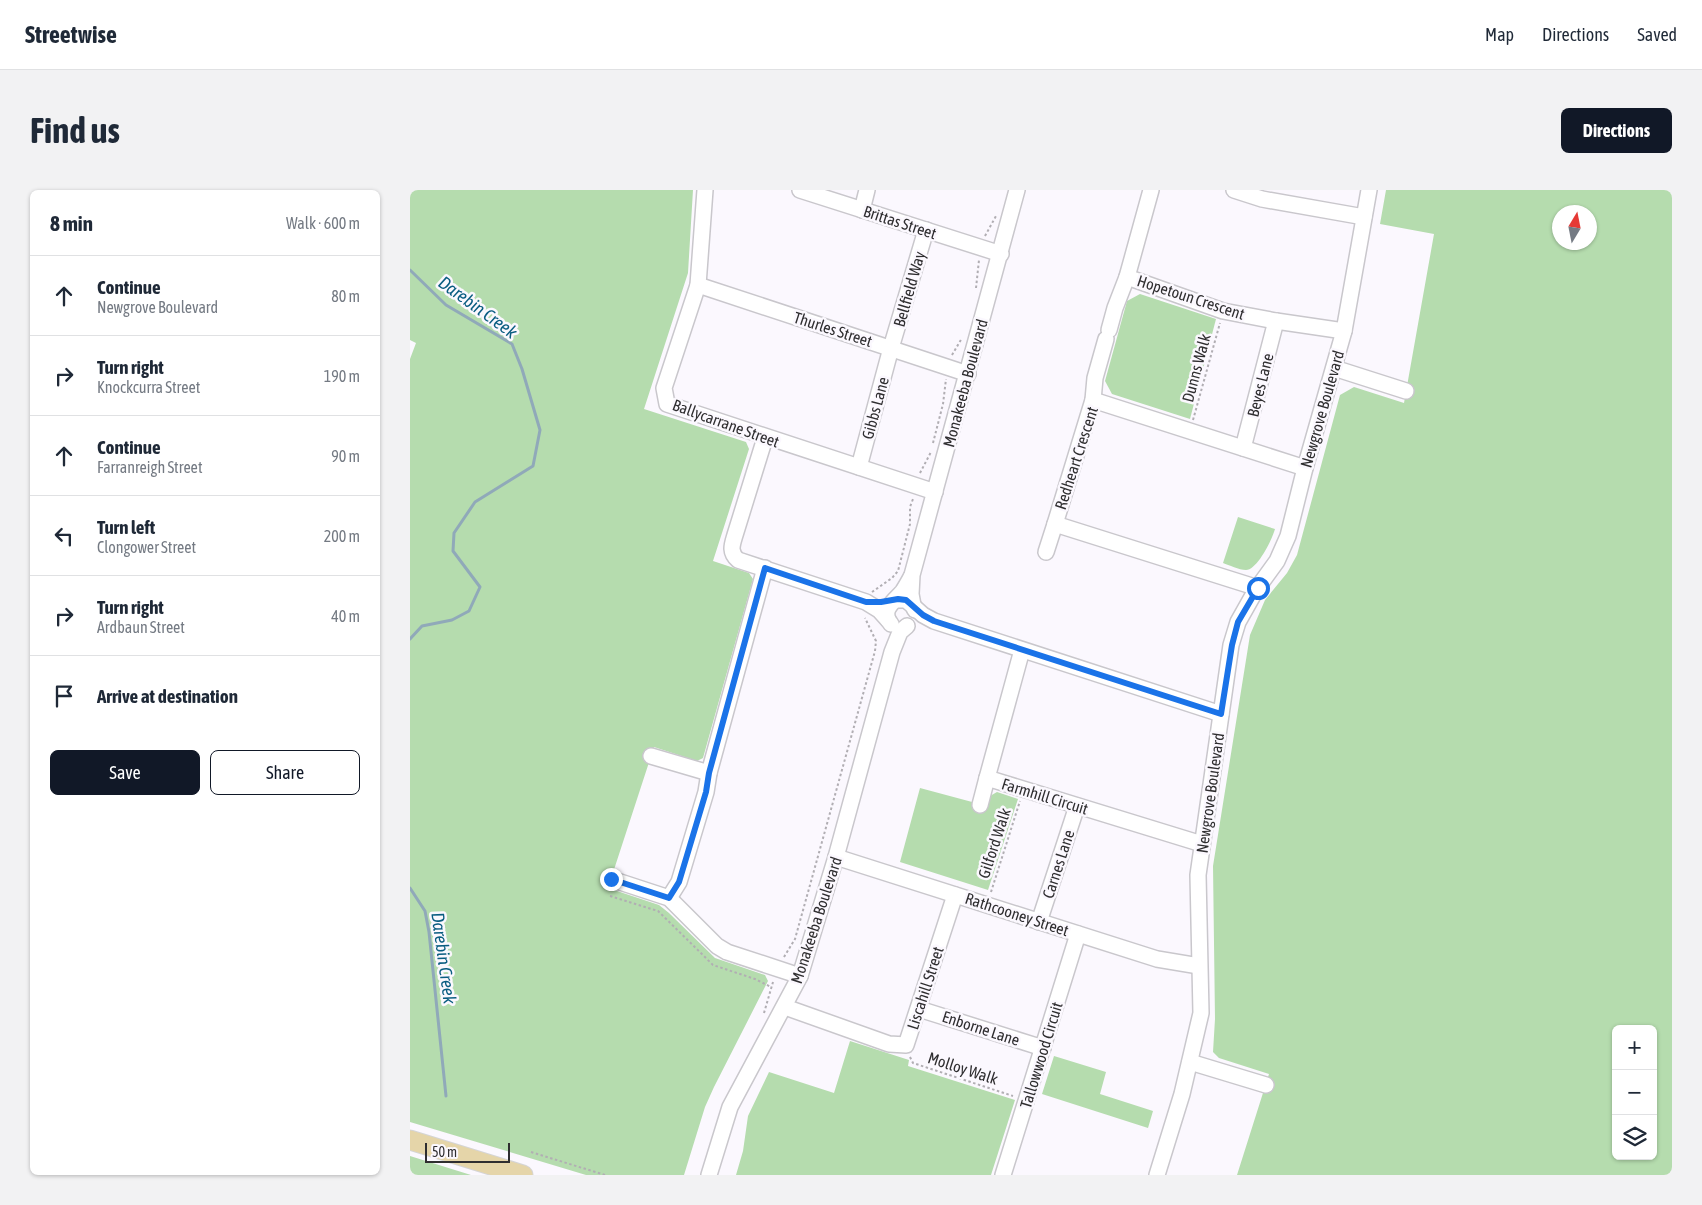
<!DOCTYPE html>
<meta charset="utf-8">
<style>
:root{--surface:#fff;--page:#f2f2f3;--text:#1f2937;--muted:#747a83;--line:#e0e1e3;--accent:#111827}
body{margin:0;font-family:"Asap Condensed",sans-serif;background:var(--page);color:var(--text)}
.controls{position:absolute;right:15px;bottom:15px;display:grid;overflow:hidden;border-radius:8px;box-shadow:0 1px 4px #0004}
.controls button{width:45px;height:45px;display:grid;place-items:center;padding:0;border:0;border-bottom:1px solid var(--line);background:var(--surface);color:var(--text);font:25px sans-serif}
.compass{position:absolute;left:1142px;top:15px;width:45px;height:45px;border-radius:50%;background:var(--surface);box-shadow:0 1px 4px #0004;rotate:10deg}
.scale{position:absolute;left:15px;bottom:12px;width:85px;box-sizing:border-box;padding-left:5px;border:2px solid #2f2e30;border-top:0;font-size:14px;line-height:18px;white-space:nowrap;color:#2f2e30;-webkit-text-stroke:4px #fbf8fe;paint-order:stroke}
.stop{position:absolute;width:15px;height:15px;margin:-11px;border:4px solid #1a73e8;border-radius:50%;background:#fff}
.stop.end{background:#1a73e8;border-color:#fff;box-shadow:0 1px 5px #0008}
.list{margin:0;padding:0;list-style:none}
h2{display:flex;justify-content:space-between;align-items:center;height:65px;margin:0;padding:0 20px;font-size:21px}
h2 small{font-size:16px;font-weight:400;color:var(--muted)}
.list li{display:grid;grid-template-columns:32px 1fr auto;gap:15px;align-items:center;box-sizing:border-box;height:80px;padding:0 20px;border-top:1px solid var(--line)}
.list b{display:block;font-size:19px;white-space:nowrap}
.list p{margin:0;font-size:16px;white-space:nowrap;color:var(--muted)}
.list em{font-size:16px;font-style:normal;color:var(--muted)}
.actions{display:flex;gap:10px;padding:15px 20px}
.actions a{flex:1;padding:11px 0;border:1px solid var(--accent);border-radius:8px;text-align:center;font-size:18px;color:var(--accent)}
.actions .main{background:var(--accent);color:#fff}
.icon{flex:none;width:28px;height:28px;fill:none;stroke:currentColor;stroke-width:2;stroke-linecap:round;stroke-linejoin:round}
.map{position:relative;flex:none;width:1262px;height:985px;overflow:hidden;border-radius:8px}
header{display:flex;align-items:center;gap:30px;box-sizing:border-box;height:70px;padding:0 25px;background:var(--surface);border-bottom:1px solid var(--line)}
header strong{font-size:24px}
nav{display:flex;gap:28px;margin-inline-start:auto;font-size:18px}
.intro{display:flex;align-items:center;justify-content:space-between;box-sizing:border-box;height:120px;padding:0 30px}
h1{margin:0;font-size:35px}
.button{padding:12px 22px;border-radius:8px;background:var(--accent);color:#fff;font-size:18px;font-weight:700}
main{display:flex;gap:30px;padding:0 30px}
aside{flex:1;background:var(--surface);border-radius:8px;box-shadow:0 1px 4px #0004}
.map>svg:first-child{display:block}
</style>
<header>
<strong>Streetwise</strong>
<nav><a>Map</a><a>Directions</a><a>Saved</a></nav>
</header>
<div class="intro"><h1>Find us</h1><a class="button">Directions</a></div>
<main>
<aside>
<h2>8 min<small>Walk · 600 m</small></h2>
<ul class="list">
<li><svg class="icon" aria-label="ahead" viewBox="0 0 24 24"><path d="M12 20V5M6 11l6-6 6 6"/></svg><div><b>Continue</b><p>Newgrove Boulevard</p></div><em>80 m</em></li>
<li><svg class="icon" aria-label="right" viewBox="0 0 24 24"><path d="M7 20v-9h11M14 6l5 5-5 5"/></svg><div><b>Turn right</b><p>Knockcurra Street</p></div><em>190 m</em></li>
<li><svg class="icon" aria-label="ahead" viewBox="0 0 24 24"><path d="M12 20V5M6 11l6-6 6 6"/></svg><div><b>Continue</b><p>Farranreigh Street</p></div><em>90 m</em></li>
<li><svg class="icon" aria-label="left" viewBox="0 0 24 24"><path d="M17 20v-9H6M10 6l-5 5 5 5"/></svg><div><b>Turn left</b><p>Clongower Street</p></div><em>200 m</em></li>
<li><svg class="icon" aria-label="right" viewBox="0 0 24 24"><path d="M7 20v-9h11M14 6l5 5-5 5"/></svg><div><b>Turn right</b><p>Ardbaun Street</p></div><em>40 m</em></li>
<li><svg class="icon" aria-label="arrive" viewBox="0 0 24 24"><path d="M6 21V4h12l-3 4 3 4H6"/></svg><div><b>Arrive at destination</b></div></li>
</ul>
<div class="actions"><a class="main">Save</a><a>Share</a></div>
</aside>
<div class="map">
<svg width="1262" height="985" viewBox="0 0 1262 985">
<rect width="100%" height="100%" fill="#fbf8fe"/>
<g fill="#b5dcae" fill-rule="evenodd">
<polygon points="0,0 283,0 278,83 234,219 336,252 339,259 303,371 339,383 343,389 293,568 287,571 244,557 198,698 249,715 259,723 305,768 355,785 358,791 304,897 295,917 274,985 176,985 0,932 0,169 6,153 0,150"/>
<path d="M976 0H1262V985H827L859 884 809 868 803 862 805 829 803 676 840 445 855 410 877 383 887 365 930 205 944 197 994 213 1024 44 970 34ZM1150 22H1180V52H1150ZM1206 839H1243V966H1206Z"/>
<polygon points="730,104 806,129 780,229 702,204 695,191 717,111"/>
<path d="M828 327 865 339C862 350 847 380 836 380 829 380 819 375 813 373Z"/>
<polygon points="510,598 577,616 580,606 587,602 608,609 578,700 490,672"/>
<polygon points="440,851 499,870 498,876 605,910 581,985 326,985 333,961 338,926 359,882 424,903"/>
<polygon points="644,866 696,882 690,904 743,921 738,938 632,904"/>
<polygon points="0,966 61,985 0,985"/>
</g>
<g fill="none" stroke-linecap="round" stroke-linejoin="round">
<g stroke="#90a9b9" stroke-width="3">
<polyline points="0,80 36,115 102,154 112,179 130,240 123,276 65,312 44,343 43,361 70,397 59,421 42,430 12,436 0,449"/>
<polyline points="0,698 15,721 19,742 36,906"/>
</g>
<g stroke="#c9c7cc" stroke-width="18">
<g id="minor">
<polyline points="295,0 288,95 254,198 257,214 525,302"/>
<polyline points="390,0 591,64"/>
<polyline points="741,0 717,87 813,121 866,131 934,141"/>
<polyline points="824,0 852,9 954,27"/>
<polyline points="452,20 457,0"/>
<polyline points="288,95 558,184"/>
<polyline points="699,140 705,118 717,87"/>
<polyline points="924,178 996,201"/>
<polyline points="683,210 685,188 696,149"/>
<path d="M355 248 325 345C322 355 319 362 328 370L456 412 469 420 478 430"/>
<polyline points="833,258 866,131"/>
<polyline points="449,277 481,158 516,40"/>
<polyline points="636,362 645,334"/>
<polyline points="848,398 645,334 683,210 895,278"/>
<polyline points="485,410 496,410 503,416 505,420"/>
<polyline points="503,415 501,404 502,385 607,0"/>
<polyline points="503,416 513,425 524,431 811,524"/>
<path d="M481 434C469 420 485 411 493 401 496 396 499 391 501 387"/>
<polyline points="612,460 577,588 792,654"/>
<polyline points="241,566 299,583"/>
<polyline points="570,615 577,588"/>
<polyline points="426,667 747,769 789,776"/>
<polyline points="201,689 259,708 307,756 317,762 390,786"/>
<polyline points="259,708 269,692 296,602 299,583 355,378"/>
<polyline points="629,732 667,616"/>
<polyline points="375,817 479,854 496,855 545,705"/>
<polyline points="509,819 633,858"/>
<polyline points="780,872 856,895"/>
<polyline points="299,985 320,917 390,786 426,667 482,462 490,442 497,436"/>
<polyline points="593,985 668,744"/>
<polyline points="747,985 772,904 791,823 788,685 821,455 828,432 846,400 867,371 878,346 895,278 934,141 959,0"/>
</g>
</g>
<g stroke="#d5d5d6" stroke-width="21">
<polyline id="major" points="0,950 113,985"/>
</g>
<g stroke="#b1aeb3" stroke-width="2" stroke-dasharray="2.5 2.5" stroke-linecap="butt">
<polyline points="575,46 586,26"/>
<polyline points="566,98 569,70"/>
<polyline points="542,165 552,148"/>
<polyline points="783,230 810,133"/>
<polyline points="523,253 533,214 536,189"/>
<polyline points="510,283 521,262"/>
<polyline points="462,402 482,388 488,381 500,334 500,317 503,309"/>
<polyline points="581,702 610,611"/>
<polyline points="200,706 248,721 303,775 345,789 361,797"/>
<polyline points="374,767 385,749 465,461 466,451 455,428"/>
<polyline points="354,823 363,792"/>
<polyline points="500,867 503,873 603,906"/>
<polyline points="121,962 195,985"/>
</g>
<use href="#minor" stroke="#fff" stroke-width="15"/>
<use href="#major" stroke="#e5d5a9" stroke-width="19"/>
</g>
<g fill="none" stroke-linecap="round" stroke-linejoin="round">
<polyline stroke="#1a73e8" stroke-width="6" points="201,689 259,708 269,692 296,602 299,583 355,378 456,412 471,412 488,409 496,410 513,425 524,431 811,524 822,455 828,432 848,398"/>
</g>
<g text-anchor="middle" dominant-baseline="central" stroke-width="5" stroke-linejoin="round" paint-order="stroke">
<g font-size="16" fill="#2f2e30" stroke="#fbf8fe">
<text transform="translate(490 32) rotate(18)">Brittas Street</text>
<text transform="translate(499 99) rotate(-74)">Bellfield Way</text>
<text transform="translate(781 107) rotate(18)">Hopetoun Crescent</text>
<text transform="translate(423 139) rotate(18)">Thurles Street</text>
<text transform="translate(786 178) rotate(-75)">Dunns Walk</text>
<text transform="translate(555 193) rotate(-75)">Monakeeba Boulevard</text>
<text transform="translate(850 195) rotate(-76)">Beyes Lane</text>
<text transform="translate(465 218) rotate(-75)">Gibbs Lane</text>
<text transform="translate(912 219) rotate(-74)">Newgrove Boulevard</text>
<text transform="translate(316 233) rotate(20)">Ballycarrane Street</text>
<text transform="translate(666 268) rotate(-72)">Redheart Crescent</text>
<text transform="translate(800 603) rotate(-82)">Newgrove Boulevard</text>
<text transform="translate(635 606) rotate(17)">Farmhill Circuit</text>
<text transform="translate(584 653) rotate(-72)">Gilford Walk</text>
<text transform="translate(648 674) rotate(-72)">Carnes Lane</text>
<text transform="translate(607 724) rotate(18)">Rathcooney Street</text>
<text transform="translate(406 730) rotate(-72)">Monakeeba Boulevard</text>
<text transform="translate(515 798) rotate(-72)">Liscahill Street</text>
<text transform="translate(571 838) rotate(18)">Enborne Lane</text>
<text transform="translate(631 865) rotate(-73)">Tallowwood Circuit</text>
<text transform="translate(553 878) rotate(18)">Molloy Walk</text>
</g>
<g font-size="18" font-style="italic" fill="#0a5d81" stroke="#fbf8fe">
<text transform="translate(68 117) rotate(36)">Darebin Creek</text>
<text transform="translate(34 768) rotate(82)">Darebin Creek</text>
</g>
</g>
</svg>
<div class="controls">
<button>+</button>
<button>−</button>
<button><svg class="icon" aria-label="layers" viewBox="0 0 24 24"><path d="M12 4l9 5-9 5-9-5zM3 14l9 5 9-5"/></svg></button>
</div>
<svg class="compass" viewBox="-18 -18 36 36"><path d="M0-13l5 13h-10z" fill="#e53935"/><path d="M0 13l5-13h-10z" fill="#747a83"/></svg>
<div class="scale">50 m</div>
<div class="stop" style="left:848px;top:398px"></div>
<div class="stop end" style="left:201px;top:689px"></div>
</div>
</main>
